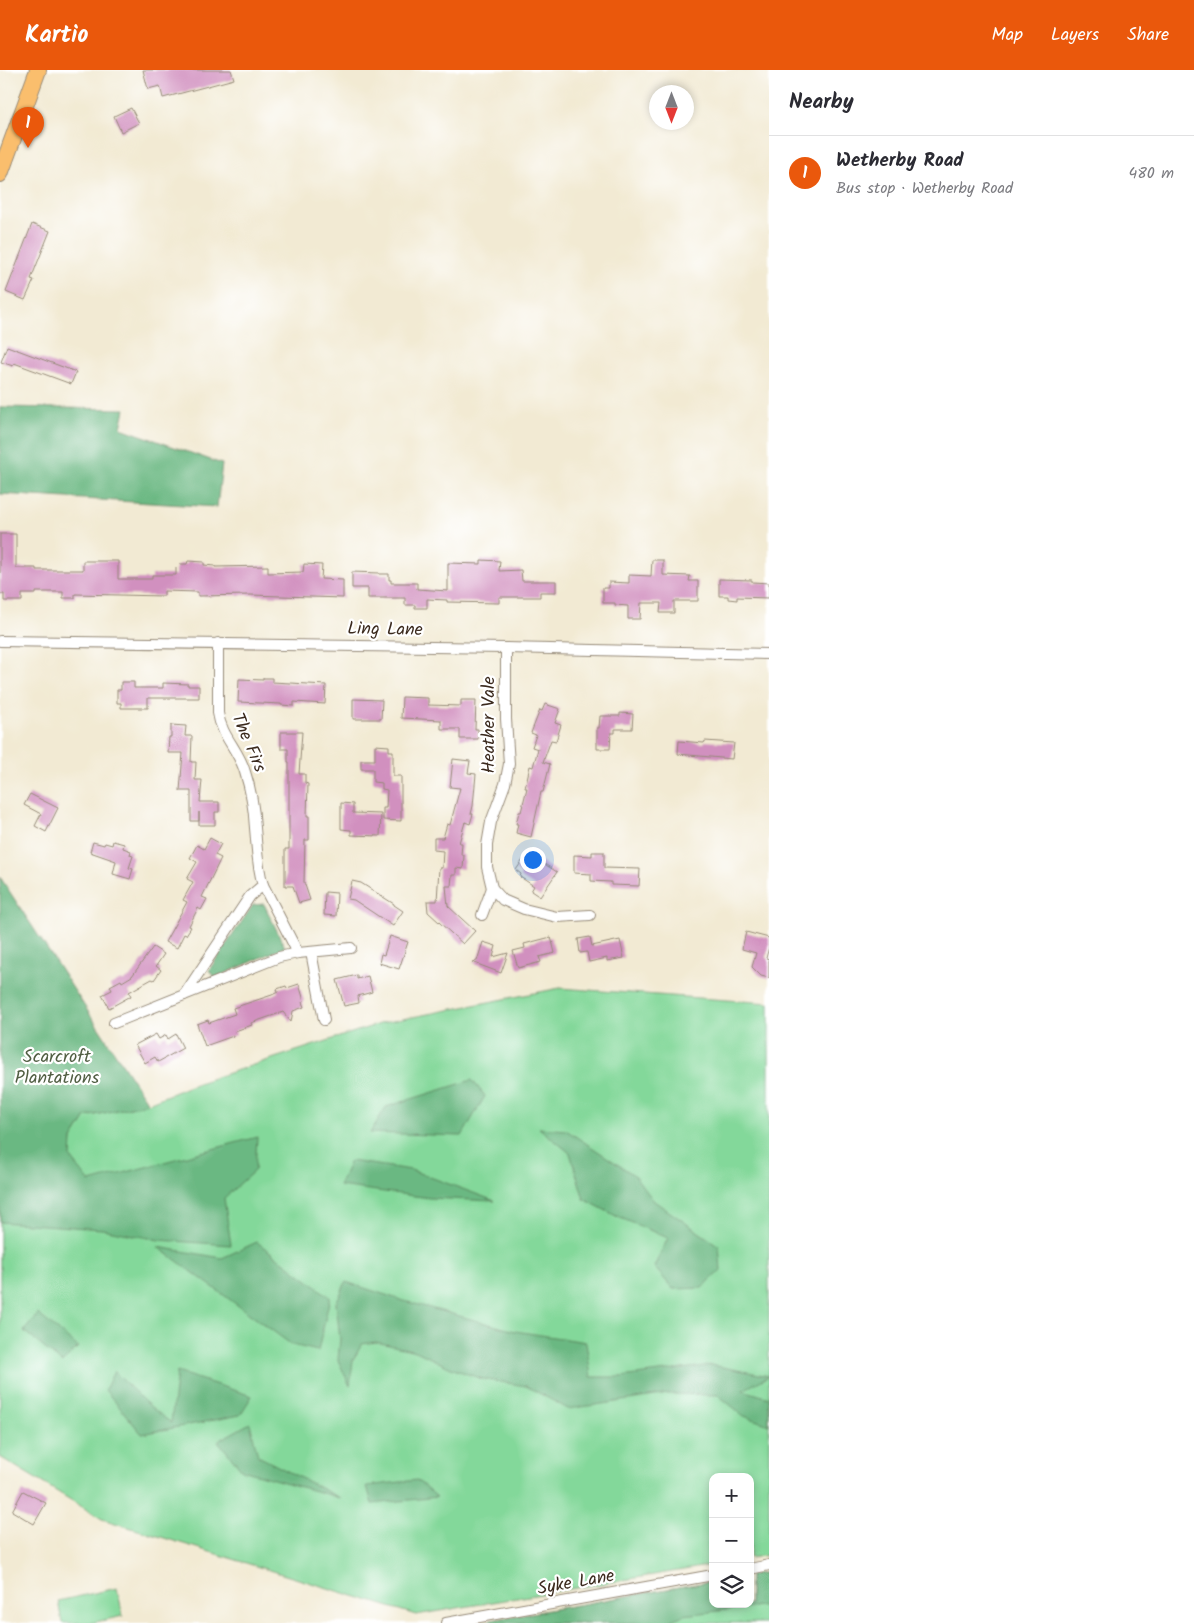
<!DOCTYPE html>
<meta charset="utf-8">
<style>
:root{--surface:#fff;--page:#f7f7f7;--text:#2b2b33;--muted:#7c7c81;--line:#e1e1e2;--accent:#ea580c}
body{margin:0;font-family:Kalam,sans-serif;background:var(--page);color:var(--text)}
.controls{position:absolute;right:15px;bottom:15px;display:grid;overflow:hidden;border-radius:10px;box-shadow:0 2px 8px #0003}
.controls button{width:45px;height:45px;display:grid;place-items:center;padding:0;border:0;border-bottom:1px solid var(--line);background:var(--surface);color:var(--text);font:25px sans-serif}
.compass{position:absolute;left:649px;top:15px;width:45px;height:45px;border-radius:50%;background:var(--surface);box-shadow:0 2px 8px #0003;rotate:180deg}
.you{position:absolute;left:532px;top:789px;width:18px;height:18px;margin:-12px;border:4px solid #fff;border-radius:50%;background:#1a73e8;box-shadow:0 0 0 8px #1a73e833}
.badge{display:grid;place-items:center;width:32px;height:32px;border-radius:50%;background:var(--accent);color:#fff;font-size:16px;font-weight:700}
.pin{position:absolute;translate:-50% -41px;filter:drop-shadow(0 1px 2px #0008)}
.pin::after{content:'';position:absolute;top:26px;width:18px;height:15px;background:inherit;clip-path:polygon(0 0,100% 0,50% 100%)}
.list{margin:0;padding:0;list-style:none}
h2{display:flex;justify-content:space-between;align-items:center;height:65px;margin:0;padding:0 20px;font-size:21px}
h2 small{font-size:16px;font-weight:400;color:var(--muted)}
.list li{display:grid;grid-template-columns:32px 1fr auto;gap:15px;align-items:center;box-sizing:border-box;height:75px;padding:0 20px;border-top:1px solid var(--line)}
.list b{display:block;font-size:19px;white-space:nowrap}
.list p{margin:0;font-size:16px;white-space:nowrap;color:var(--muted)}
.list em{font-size:16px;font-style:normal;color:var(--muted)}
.icon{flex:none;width:28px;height:28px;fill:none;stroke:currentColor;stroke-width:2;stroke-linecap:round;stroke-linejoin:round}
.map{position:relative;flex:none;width:769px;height:1553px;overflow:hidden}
header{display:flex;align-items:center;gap:30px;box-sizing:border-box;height:70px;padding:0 25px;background:var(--accent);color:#fff}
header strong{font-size:24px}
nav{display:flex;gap:28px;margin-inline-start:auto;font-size:18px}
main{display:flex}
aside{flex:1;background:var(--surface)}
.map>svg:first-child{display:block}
</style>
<header>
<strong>Kartio</strong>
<nav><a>Map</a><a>Layers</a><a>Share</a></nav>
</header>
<main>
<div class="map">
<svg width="769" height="1553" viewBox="0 0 769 1553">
<rect width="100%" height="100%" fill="#fff"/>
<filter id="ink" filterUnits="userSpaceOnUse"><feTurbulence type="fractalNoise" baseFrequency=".02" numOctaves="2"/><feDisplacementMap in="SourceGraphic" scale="10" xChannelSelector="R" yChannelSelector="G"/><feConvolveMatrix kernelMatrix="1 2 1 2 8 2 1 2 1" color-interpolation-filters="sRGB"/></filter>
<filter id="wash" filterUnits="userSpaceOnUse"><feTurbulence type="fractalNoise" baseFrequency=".0096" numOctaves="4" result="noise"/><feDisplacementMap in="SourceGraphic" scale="20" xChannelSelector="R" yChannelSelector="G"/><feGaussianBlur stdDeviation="1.12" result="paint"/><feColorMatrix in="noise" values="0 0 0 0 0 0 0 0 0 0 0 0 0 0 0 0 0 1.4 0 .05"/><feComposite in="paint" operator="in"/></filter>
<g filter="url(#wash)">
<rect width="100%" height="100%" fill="#f2ead3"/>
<g fill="#83d89a" stroke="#5f815c">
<polygon points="560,918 769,933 769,1485 750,1488 750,1407 713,1407 713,1495 416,1545 102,1449 0,1387 0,1106 89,1112 70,1088 72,1069 86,1047 148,1033 195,1014 382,953"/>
<polygon points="769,1502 769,1553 475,1553 713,1511 713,1534 750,1534 750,1505"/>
<polygon points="117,1518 123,1546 91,1553 62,1553 58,1531"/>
</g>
<g fill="#6ab882" stroke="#527150">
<polygon points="0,337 125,339 121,358 222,394 217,437 0,424"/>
<polygon points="0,807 148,1033 86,1047 72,1069 71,1088 90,1112 257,1067 255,1100 224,1128 231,1175 159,1170 102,1159 0,1152"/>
<polygon points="264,834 285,877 215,908 209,900 253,835"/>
<polygon points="472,1010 485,1026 462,1066 370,1063 386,1037"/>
<polygon points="539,1058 566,1060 634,1105 654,1131 719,1176 721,1200 702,1218 673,1219 654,1197 668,1168 616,1146 584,1129 570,1083"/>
<polygon points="350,1091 411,1100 495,1131 430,1128 339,1116"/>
<polygon points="257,1172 330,1227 318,1281 292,1275 158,1177 222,1188"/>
<polygon points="346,1212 404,1231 515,1261 586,1272 591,1307 621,1307 712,1295 769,1306 743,1320 769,1328 769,1355 744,1346 718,1325 669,1324 568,1339 526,1316 482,1309 451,1298 416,1281 376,1272 362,1274 353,1290 350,1316 338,1290 340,1269 336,1233"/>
<polygon points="38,1244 78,1277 62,1293 24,1261"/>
<polygon points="114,1301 146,1333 171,1353 177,1302 252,1326 240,1345 142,1364 105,1320"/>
<polygon points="250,1353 258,1386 340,1428 242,1400 218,1371"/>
<polygon points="417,1410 437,1427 372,1434 367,1416"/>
<polygon points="769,1502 769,1535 684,1545 664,1553 475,1553 713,1511 713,1534 750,1534 750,1505"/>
</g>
<g id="blocks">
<g fill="#d190bf">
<polygon points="143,0 231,0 234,9 163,28 160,16 148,19"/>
<polygon points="131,38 139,53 121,62 114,46"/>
<polygon points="32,154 50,161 31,209 34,210 25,230 6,222"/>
<polygon points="7,276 76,302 71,314 14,293 13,296 1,292"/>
<polygon points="0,464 16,464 16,498 36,498 36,500 83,500 83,491 118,491 118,509 152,509 152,505 176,505 176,498 180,494 187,494 188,491 204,492 204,495 215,496 215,497 268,496 268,503 303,502 304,494 322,495 321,509 343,510 343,528 250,525 198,526 198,522 164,521 164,526 75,524 75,528 63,528 63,522 36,522 36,524 22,524 22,531 4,531 4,524 0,524"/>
<polygon points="481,490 500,491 499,501 521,500 522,511 556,511 556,522 540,522 540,527 499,527 499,533 447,532 447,530 427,529 427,538 415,538 415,535 405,535 405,528 368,528 368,518 352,518 352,502 379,503 379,504 389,504 389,510 391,510 391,513 417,513 417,519 448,521 448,493 481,494"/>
<polygon points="652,490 663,490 663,505 690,506 689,511 698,511 698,531 674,531 674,543 660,543 661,533 641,533 640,549 628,549 628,536 615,535 615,533 603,533 603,518 609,518 609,512 629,513 629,505 651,506"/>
<polygon points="719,509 752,510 752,512 769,513 769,528 737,527 737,530 728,529 728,526 719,526"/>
<polygon points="263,608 272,608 272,612 326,615 325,634 294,632 294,636 281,635 281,634 238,632 239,609 263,610"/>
<polygon points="121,612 134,612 134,618 163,618 163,613 188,614 188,616 199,616 199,628 148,628 148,638 121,638 121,633 117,633 117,620 121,620"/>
<polygon points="402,627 428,628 428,635 461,636 461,630 476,630 475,659 478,659 478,669 460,669 460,659 441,659 441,650 401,648"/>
<polygon points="353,629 382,630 381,649 353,649"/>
<polygon points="545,634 560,639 555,653 561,655 556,671 551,670 543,692 550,694 543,722 541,722 531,767 516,763 518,754 516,754 519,742 521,742 527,718 525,718 530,696 533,697 538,679 532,677 536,665 531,663 540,640 542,641"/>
<polygon points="620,643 633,644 632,659 615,659 615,663 611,663 610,679 597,679 597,658 599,658 600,646 620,646"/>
<polygon points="171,655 186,656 185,666 192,666 191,692 196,692 195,710 202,710 200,732 219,732 219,742 215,742 215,755 199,755 199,742 199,751 191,751 191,721 180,721 183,683 168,683 169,667 171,667"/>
<polygon points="281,662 302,662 299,704 305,704 305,713 308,714 307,746 309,746 309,770 305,770 304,812 310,830 299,833 293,816 285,816 285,779 289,779 289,692 288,692 288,679 281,679"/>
<polygon points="679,671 704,673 705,671 734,673 732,689 678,684"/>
<polygon points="375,675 389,676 389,681 393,681 393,706 401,706 401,751 383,750 383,738 386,738 387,720 382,719 382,713 373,712 373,699 361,699 361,690 375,690"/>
<polygon points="453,689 470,691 468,703 476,704 473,736 471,744 473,744 470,754 465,752 459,773 462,773 461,785 464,785 463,799 456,798 456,805 452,805 451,816 446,816 448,836 475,861 463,874 428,842 427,831 437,831 439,798 442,798 443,781 434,780 434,768 443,768 447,754 450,755 460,718 450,717"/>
<polygon points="30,724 58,738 46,762 35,756 41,744 24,735"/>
<polygon points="341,733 353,734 353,743 381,744 380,766 351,765 351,760 341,759"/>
<polygon points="210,768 221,774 215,785 221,788 202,827 207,829 201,840 198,838 189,856 191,857 186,865 184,864 177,878 165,872 187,832 183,830 193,812 187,809 197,792 190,788 197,775 204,779"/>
<polygon points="113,771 124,774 123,778 131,781 130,785 133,786 129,798 133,799 130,809 113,804 116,791 90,782 93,772 104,775 105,773 112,775"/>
<polygon points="533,780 537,784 538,790 557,802 540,827 531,821 534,816 520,807 521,804 516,800 527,784"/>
<polygon points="592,782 604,782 604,798 640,799 639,816 611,815 611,812 591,811 591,804 574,803 574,785 592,786"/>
<polygon points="352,811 361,813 394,834 394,835 403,841 393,856 354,830 348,829"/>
<polygon points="325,822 337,823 336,846 324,845"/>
<polygon points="746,862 769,868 769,877 766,888 769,889 769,908 761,906 752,897 756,883 742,879"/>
<polygon points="390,866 408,872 399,899 379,893 381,884 384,885"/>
<polygon points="551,867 555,883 539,887 541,892 518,898 513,881 525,878 524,874"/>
<polygon points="590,867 592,876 620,870 624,888 607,891 607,888 589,892 587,882 580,883 578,869"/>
<polygon points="483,872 496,876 493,887 508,883 501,903 472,892 477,891"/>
<polygon points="153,877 164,884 156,896 161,900 154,910 152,909 129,922 131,926 109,938 102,925 112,920 110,916 121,910 122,912 132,906"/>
<polygon points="357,905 357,909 368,906 372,922 358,926 359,933 344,936 337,910"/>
<polygon points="299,914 304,931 302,932 304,937 293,941 291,952 283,942 251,953 252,955 235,961 236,965 205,976 197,954 208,950 209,953 235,944 233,938 272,925 278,922 277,919 286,916 287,918"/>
<polygon points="156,964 159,969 166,965 168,969 176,964 183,978 158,992 155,987 145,993 135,975"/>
<polygon points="23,1421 46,1433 34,1454 12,1441"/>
</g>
</g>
</g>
<g filter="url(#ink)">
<use href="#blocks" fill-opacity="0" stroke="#968a78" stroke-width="1"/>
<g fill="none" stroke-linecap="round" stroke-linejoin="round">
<g stroke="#968a78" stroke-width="12">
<g id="street">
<polyline points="0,571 506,578 769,584"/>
<polyline points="506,578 506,649 509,694 505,714 491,752 487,775 487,797 492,818 503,830 524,839 557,847 590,845"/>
<polyline points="263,815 298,883"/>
<polyline points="482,845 492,818"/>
<polyline points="311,882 324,950"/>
<path d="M184 925 250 826 263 815C257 796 257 778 255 758 254 739 251 720 245 702 239 680 221 666 218 643V573"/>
<polyline points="114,953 279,887 298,883 351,878"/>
<polyline points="750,1499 769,1495"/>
<polyline points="446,1553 713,1505"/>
</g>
</g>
<g stroke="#968a78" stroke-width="18">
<polyline id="primary" points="0,104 38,0"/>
</g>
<use href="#street" stroke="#fff" stroke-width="10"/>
<use href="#primary" stroke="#fabe6d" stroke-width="16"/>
</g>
</g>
<g text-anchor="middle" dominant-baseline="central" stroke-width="4.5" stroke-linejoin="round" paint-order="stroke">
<g font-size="18" fill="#3b2a1e" stroke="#fff">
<text transform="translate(385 560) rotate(1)">Ling Lane</text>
<text transform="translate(489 655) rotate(-90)">Heather Vale</text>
<text transform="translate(248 673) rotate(67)">The Firs</text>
<text transform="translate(576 1513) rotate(-10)">Syke Lane</text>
</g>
<g font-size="18" fill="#515e43" stroke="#fff">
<text x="57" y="987">Scarcroft<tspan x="57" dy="21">Plantations</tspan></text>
</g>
</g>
</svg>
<div class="controls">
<button>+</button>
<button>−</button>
<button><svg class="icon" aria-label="layers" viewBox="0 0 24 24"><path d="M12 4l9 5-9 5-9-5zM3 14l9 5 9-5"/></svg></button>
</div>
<svg class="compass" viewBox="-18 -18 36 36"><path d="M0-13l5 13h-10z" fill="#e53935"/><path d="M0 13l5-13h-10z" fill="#7c7c81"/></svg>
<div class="you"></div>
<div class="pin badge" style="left:28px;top:78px">1</div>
</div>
<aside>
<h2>Nearby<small></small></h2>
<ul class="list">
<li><span class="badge">1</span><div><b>Wetherby Road</b><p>Bus stop · Wetherby Road</p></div><em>480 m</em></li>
</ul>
</aside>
</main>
